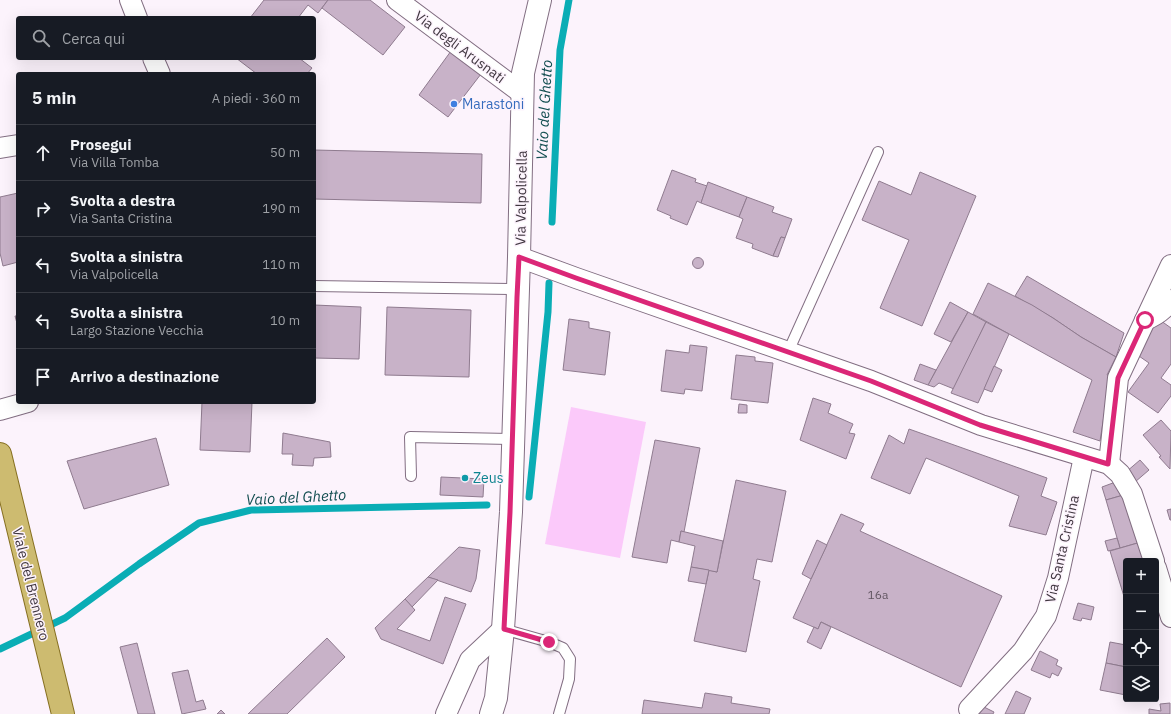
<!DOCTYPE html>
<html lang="it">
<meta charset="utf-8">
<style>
:root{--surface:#171b24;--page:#242831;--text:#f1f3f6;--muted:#9ea1a6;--line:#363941}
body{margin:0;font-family:"IBM Plex Sans",sans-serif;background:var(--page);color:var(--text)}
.controls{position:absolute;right:12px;bottom:12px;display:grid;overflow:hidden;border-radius:4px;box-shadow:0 4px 16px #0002}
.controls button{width:36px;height:36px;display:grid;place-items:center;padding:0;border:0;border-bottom:1px solid var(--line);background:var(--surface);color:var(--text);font:20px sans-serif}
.stop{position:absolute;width:12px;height:12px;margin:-9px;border:3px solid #db2777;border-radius:50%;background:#fff}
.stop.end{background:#db2777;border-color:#fff;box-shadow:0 1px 4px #0008}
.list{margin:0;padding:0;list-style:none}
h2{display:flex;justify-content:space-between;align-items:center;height:52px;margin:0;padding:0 16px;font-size:17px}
h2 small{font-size:13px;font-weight:400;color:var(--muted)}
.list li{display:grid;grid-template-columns:26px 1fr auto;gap:12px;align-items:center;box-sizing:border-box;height:56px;padding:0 16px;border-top:1px solid var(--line)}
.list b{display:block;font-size:15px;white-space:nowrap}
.list p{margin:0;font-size:13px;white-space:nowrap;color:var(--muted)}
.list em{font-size:13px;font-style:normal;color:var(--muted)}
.icon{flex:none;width:22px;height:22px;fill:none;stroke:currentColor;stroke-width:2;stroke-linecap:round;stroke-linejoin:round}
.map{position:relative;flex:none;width:1171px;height:714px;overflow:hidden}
.search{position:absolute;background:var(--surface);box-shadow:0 4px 16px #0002;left:16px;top:16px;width:300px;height:44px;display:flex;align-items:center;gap:10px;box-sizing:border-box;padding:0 14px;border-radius:4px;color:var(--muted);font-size:15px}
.panel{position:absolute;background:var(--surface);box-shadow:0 4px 16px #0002;left:16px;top:72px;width:300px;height:332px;border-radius:4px}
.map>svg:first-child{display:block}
</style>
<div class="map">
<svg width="1171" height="714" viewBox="0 0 1171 714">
<rect width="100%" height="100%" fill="#fcf3fc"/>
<polygon fill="#fbc9fa" points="571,407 646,422 620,558 545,544"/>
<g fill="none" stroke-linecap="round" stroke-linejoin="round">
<g stroke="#0aadb5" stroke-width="7">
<polyline points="552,222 560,50 569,0"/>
<polyline points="529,497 548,312 549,283"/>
<polyline points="0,649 65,618 139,564 199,523 251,510 487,505"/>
</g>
</g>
<g fill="#c8b2c8" stroke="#8f7b8f">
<polygon points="264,0 328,0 318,13 308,5 298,18 250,18"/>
<polygon points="328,0 370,0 405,27 383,55 322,8"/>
<polygon points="451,51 481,74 448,117 419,95"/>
<polygon points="236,58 299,58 312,68 307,74 257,74"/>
<polygon points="314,150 482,154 481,203 314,199"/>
<polygon points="672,170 696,179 695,182 707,186 701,203 697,201 687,225 670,218 671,216 657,210"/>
<polygon points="920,172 976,196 922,326 880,308 909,240 862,220 879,181 911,195"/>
<polygon points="708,182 747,197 739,217 701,203"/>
<polygon points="18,193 18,262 3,266 0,253 0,197"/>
<polygon points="747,197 774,207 772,212 792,219 785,238 781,237 773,256 752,248 753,244 736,238 743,219 739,217"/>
<polygon points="781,237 785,238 778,257 773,256"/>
<circle cx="698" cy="263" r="5.5"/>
<polygon points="1027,276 1124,333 1116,357 1081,337 1053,318 1015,296"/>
<polygon points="988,283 1032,305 1053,318 1081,337 1116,357 1107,375 1111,377 1109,384 1100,441 1073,432 1092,380 973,314"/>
<polygon points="950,302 968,312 951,342 934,334"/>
<polygon points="314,305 361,307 359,359 314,358"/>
<polygon points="387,307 471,310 469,377 385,375"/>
<polygon points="968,312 986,322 954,389 939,383 934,387 928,385"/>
<polygon points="15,316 18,316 18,327"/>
<polygon points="1157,318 1171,328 1171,364 1161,378 1171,385 1171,396 1158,413 1128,392 1149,363 1136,354"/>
<polygon points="569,319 589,322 589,328 610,332 605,375 563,370"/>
<polygon points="986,322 1009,334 978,403 951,393"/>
<polygon points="690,345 707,347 702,391 685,389 684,394 661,391 666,350 689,353"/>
<polygon points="736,355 755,357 755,361 773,363 768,403 731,399"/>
<polygon points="920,364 936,370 928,385 914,380"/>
<polygon points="994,366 1002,370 992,392 984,389"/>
<polygon points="813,398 831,404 828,413 853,424 849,433 855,434 846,459 800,440"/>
<polygon points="202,402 252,402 250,452 200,450"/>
<polygon points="739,404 747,405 747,413 738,413"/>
<polygon points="1161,420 1171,431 1170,469 1159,457 1161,456 1143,435"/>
<polygon points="909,429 1047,478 1041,496 1057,502 1046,535 1009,526 1019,496 926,458 910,494 871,478 889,435 904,444"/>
<polygon points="283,433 330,442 331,457 314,458 313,466 292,465 293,454 282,454"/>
<polygon points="156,438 169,485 84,509 67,461"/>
<polygon points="655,440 700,448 684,532 681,531 679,542 671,540 667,563 632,557"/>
<polygon points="1140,460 1149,470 1135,482 1126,472"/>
<polygon points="441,477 484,479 483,497 440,495"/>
<polygon points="736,480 786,491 772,562 757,559 753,579 760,581 746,652 694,641 709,570 717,572"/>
<polygon points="1121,480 1127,494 1106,500 1102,487"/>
<polygon points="1127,494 1141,542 1120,548 1106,500"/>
<polygon points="1171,509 1171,520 1170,520 1167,510"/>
<polygon points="841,514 864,524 860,531 1002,596 961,687 821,622 818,629 793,618"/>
<polygon points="681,531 723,541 717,572 691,567 695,546 679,542"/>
<polygon points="1117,538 1120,548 1108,551 1105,541"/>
<polygon points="817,540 827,545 811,579 802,574"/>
<polygon points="1141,542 1147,561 1126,561 1126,603 1110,551"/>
<polygon points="459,547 480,550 476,579 471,592 428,577"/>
<polygon points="691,567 709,570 706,584 688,581"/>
<polygon points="428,577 438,580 412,607 405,599"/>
<polygon points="445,597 466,604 443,664 381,639 375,628 405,599 415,610 397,629 430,641"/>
<polygon points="1078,603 1094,607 1091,620 1082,618 1081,621 1073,619"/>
<polygon points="1160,604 1163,614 1156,617 1156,605"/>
<polygon points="821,622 831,627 821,649 807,642 814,627 818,629"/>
<polygon points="327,638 345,657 287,714 248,714"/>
<polygon points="1110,642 1126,645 1126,667 1106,663"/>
<polygon points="137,643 155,714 138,714 120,647"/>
<polygon points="1040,651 1058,660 1056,665 1062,668 1058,676 1052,673 1050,678 1031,670"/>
<polygon points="1106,663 1126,667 1126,695 1100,690"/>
<polygon points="188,670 196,702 203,700 206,709 182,714 172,673"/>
<polygon points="1016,691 1031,698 1024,714 1005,714"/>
<polygon points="705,693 732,697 731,703 770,709 769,714 642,714 644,700 702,708"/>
<polygon points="1170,703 1170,714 1149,714 1149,709 1161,711 1160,704"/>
<polygon points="984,707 994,712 993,714 979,714"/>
<polygon points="221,710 225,714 217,714"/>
</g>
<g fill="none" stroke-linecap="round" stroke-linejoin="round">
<g stroke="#826e82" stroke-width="12">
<g id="lane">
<polyline points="314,286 518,289"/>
<polyline points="788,352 878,152"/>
<polyline points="411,476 410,437 513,439"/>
<polyline points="503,629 549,642 563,648 570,659 569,679 559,714"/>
</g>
</g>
<g stroke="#826e82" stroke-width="22">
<g id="street">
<polyline points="130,0 137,18"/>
<polyline points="397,0 523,94"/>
<polyline points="153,58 160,74"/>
<polyline points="0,148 18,145"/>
<polyline points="519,257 576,278 871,381 981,425 1109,464 1120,474 1132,494 1154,561"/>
<path d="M1145 320C1155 316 1165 309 1171 300"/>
<polyline points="0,410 28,402"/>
<polyline points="1109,464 1118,378 1171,265"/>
<polyline points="1156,568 1171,617"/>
<polyline points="969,709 1023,651 1046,616 1058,578 1084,457"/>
<polyline points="446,714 470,660 503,629"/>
</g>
</g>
<g stroke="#826e82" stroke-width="24">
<polyline id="secondary" points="491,714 496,698 503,629 511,512 519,257 523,73 540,0"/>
</g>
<g stroke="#866f21" stroke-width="24">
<polyline id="primary" points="0,454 63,714"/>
</g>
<use href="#lane" stroke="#fff" stroke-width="10"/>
<use href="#street" stroke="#fff" stroke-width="20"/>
<use href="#secondary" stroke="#fff" stroke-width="22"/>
<use href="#primary" stroke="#cdbb70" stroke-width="22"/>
</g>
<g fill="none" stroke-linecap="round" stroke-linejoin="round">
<polyline stroke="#db2777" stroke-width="5" points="549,642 504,629 510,512 517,297 519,257 576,278 871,381 980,425 1108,464 1118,378 1145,320"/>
</g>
<circle fill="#3f7fe0" stroke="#fcf3fc" stroke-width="1.5" cx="454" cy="104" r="4"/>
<circle fill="#0f9aa8" stroke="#fcf3fc" stroke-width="1.5" cx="465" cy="478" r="4"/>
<g text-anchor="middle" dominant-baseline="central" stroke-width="3" stroke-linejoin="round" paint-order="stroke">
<g font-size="12" fill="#625662">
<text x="878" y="594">16a</text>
</g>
<g font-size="14" fill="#403740" stroke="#fcf3fc">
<text transform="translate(460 47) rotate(37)">Via degli Arusnati</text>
<text transform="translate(521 198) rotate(-89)">Via Valpolicella</text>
<text transform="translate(1062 549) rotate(-77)">Via Santa Cristina</text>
<text transform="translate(31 584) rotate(76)">Viale del Brennero</text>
</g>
<g font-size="14" fill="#366cbe" stroke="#fcf3fc" text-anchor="start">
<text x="462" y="104">Marastoni</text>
</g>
<g font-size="14" fill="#0d838f" stroke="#fcf3fc" text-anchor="start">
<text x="473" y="478">Zeus</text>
</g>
<g font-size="15" font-style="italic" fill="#134e51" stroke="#fcf3fc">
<text transform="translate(544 110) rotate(-87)">Vaio del Ghetto</text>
<text transform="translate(296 497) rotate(-3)">Vaio del Ghetto</text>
</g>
</g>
</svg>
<div class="controls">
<button>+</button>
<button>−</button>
<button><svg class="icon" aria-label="locate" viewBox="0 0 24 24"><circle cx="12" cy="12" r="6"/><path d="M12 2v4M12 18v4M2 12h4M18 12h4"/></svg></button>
<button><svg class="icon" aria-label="layers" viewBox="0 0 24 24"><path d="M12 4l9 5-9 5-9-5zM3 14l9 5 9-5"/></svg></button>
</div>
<div class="stop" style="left:1145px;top:320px"></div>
<div class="stop end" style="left:549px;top:642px"></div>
<div class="search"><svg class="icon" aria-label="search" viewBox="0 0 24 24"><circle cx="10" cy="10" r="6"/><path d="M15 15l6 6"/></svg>Cerca qui</div>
<section class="panel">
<h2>5 min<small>A piedi · 360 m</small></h2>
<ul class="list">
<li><svg class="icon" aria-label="ahead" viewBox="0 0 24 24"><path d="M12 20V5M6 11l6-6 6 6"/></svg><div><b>Prosegui</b><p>Via Villa Tomba</p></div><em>50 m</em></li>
<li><svg class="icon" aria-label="right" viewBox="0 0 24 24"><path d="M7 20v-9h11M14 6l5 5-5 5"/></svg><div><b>Svolta a destra</b><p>Via Santa Cristina</p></div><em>190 m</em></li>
<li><svg class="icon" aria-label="left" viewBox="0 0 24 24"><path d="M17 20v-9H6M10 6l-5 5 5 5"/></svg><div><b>Svolta a sinistra</b><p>Via Valpolicella</p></div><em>110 m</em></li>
<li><svg class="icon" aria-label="left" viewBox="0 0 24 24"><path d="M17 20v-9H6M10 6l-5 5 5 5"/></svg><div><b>Svolta a sinistra</b><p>Largo Stazione Vecchia</p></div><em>10 m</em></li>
<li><svg class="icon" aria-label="arrive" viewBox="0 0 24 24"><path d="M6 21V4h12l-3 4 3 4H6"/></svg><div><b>Arrivo a destinazione</b></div></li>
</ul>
</section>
</div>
